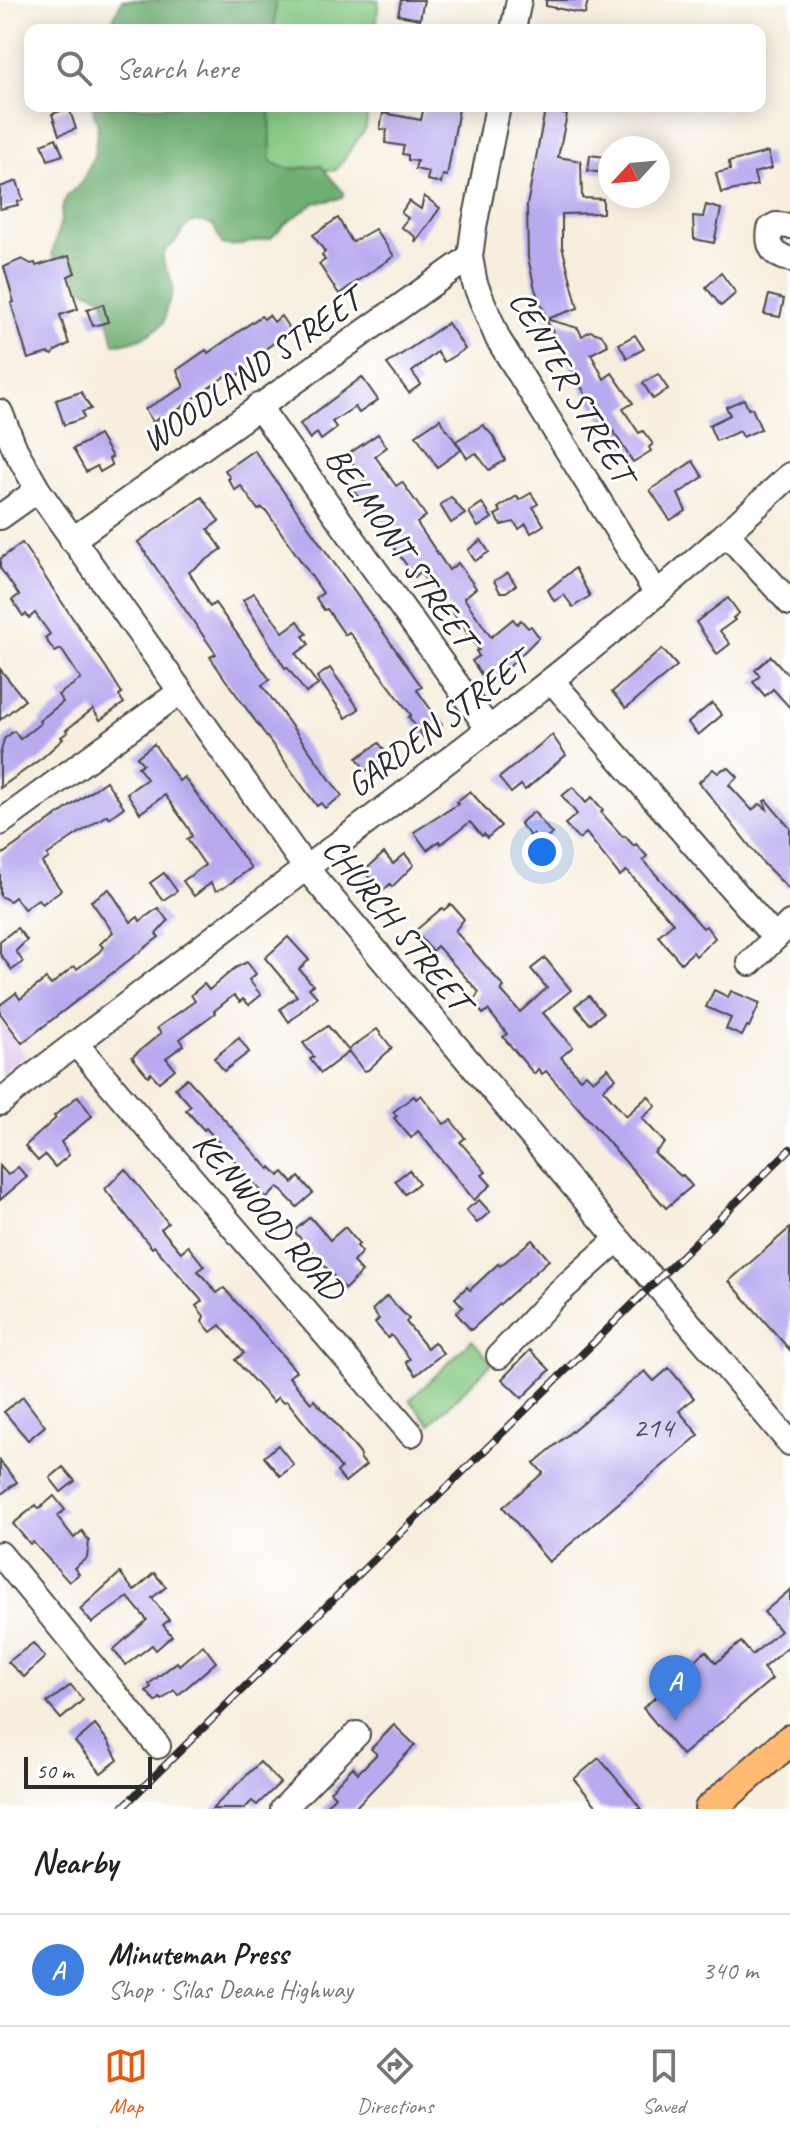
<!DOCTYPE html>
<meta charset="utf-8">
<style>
:root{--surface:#fff;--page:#f6f6f6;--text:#222;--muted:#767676;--line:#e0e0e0;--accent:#ea580c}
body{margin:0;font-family:Caveat,sans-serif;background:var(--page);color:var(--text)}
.compass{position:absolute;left:598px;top:136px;width:72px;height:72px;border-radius:50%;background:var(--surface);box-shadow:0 4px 20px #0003;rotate:244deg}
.scale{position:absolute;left:24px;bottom:20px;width:128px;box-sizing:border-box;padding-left:8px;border:4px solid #2b2b2b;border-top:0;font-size:22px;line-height:28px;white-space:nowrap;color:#2b2b2b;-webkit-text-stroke:6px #fff;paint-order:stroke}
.you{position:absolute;left:542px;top:852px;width:28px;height:28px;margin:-20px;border:6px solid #fff;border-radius:50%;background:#1a73e8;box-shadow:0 0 0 12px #1a73e833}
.badge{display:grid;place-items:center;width:52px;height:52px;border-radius:50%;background:var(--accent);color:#fff;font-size:26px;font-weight:700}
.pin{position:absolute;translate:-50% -66px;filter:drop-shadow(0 2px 4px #0008)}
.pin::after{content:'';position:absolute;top:42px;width:28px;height:24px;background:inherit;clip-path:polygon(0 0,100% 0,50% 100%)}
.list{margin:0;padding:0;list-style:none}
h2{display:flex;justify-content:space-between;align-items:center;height:104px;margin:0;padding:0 32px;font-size:34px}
h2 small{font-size:26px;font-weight:400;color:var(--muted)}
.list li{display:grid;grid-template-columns:52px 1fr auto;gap:24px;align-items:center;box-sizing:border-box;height:112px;padding:0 32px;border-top:2px solid var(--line)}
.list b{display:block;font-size:30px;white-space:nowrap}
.list p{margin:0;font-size:26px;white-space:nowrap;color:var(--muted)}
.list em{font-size:26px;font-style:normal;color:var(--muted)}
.icon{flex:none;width:44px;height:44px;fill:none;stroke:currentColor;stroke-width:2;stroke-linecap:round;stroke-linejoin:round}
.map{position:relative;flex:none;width:790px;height:1809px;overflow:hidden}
.search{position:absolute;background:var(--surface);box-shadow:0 4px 20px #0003;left:24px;right:24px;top:24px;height:88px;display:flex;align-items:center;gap:20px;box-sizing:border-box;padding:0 28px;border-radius:16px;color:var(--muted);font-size:30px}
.sheet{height:216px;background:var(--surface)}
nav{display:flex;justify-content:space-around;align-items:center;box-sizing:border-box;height:112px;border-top:2px solid var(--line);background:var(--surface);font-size:22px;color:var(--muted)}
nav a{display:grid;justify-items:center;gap:4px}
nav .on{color:var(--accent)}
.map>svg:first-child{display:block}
</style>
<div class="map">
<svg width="790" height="1809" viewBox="0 0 790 1809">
<rect width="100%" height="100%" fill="#fff"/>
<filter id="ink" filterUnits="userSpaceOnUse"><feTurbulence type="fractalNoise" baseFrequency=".0125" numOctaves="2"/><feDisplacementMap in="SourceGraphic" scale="16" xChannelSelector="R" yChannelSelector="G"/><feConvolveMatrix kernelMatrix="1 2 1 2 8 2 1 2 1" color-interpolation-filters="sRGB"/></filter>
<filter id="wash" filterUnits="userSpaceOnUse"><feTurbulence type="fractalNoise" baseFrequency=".006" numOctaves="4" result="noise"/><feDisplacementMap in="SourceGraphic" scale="32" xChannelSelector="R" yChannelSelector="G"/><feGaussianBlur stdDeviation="1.8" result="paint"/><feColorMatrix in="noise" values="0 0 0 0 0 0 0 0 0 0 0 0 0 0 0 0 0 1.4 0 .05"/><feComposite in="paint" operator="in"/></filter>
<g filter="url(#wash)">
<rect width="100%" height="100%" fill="#f7eede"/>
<polygon fill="#e4d3f1" points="0,1018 26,1055 0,1075"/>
<g fill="#88cb85" stroke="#5a7b58" stroke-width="2">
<polygon points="276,0 379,0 376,30 274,30"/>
<path d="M270 106H368L366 128 336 170 327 171 320 165C301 168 286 173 271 161Z"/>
<polygon points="472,1340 492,1363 430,1424 410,1400"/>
</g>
<g fill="#6eaf72" stroke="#4c6d4e" stroke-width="2">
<polygon points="122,0 276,0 274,30 108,30"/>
<path d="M92 106H270L271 161C286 173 302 168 320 165L344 193 342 198 315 203 285 224 271 238 232 246 222 244 213 225C187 216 188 226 174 243 169 248 164 249 163 257 162 267 172 276 173 286 174 297 168 300 166 309 165 315 166 321 160 326 150 336 128 344 114 344L103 297 85 290 73 274 56 263 52 254 60 224 63 205 67 196 82 182 94 156 98 126Z"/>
</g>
<g id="blocks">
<g fill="#b7aaef">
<polygon points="401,0 424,0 420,19 398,15"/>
<polygon points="546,0 588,0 585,14 546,6"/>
<polygon points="424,106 459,109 447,176 443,175 441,183 427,180 429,172 415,169 417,161 408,160 408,155 402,154 404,146 385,143 387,130 380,129 383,113 421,120"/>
<polygon points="69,108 76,129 59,135 52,114"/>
<polygon points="545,110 567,115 558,157 581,161 582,198 603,199 603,213 562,214 562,246 578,308 547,319 535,289 528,258 527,205"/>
<polygon points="56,138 63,155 48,160 42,144"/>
<polygon points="768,152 772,168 754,173 757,185 721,193 716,173 730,170 729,162"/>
<polygon points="590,155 606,157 604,173 588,171"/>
<polygon points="17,181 23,200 17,202 18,205 0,209 0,187"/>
<polygon points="424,196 440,208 415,243 416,237 401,227 408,218 401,213 409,201 421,209"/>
<polygon points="706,205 721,209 714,243 694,239 693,216 703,217"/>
<polygon points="338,218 352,242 375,229 394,256 339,294 319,264 325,260 322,255 325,252 313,235"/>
<polygon points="69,256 75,273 68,276 78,309 60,315 69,344 55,351 53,355 48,353 28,359 11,303 14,302 4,267 22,259 31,264 35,263 36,266"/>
<polygon points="721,273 736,293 721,306 706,287"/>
<polygon points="769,295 784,299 780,317 764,314"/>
<polygon points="103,304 108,322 93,326 87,310"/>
<polygon points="269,315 274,322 281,316 291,331 251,359 254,364 235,377 231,372 161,422 159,418 153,422 145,409 184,387 177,370 206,350 208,353 261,316 264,319"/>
<polygon points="546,319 578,328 582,336 590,331 602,335 608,345 591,354 604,379 612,373 633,403 623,409 639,433 643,431 653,444 649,447 651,451 633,462 606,420 604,422 584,392"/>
<polygon points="448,323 465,349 444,362 437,352 412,372 421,384 409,393 387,364"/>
<polygon points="635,335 644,349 627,358 619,344"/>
<polygon points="658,374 668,389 653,399 643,383"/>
<polygon points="362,377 378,400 359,413 355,407 332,422 337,428 321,440 317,433 310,439 300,424"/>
<polygon points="81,392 91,409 82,412 84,418 64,425 56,400"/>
<polygon points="744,399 748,409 752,408 761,429 743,437 740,431 716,441 709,425 730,415 726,407"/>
<polygon points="440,419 461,450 437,467 416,435"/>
<polygon points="483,425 493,436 505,460 489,470 476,453 467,458 456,441"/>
<polygon points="378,434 387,447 375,456 396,486 402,482 426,516 417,523 449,570 458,563 476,588 464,598 491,637 513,619 517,624 521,620 528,628 531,626 539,637 507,669 487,683 472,661 479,656 476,651 479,650 446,603 444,605 420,572 415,577 353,490 365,481 347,455"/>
<polygon points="99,435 112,457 109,459 112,465 100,472 97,466 86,472 73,449"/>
<polygon points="254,450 422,687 417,690 442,725 424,738 409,717 411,715 349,632 345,635 327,609 324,610 316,598 323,593 267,512 262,508 258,510 241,486 235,490 228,479 230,478 225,470"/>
<polygon points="693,461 703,477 678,494 686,511 670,520 650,490"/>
<polygon points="531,493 538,504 533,507 544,525 531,533 526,524 519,529 514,522 501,525 495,515 501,512 498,508 517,496 519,500"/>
<polygon points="202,497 219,521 208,529 222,549 189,572 210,607 215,603 270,680 262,685 342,796 325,808 321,803 317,806 225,679 210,657 216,654 138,542"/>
<polygon points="451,497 465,514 451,523 440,505"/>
<polygon points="482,503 492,518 478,527 469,512"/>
<polygon points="481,540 489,552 475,561 468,550"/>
<polygon points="22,543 107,669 122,693 119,696 124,703 100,720 93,709 66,730 68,732 61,737 63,739 42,758 0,788 0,756 4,739 14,731 20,739 41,723 39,721 63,702 58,695 81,679 61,649 55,652 45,638 50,634 35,613 29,618 26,614 23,616 12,600 19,595 0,568 0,559"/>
<polygon points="575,568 590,596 573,607 564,595 554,601 548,590"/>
<polygon points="508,573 516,585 506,592 500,592 494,581"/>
<polygon points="254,593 283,632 298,621 307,634 303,636 309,644 296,654 318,685 306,693 287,667 285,668 243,600"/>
<polygon points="728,598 739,613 733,618 735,620 720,631 730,644 717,654 696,622"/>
<polygon points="662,649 677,666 626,708 612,692"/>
<polygon points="771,656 790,677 790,708 773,689 765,696 753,682 760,676 755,670"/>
<polygon points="330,668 359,709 346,718 317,677"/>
<polygon points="0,669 25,700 0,720"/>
<polygon points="712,703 722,715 698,735 688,723"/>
<polygon points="552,735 566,755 525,790 521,785 511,793 499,778"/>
<polygon points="379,743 388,755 366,771 357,758"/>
<polygon points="154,744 179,781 184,777 251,868 225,887 216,891 211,883 194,896 183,881 205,865 187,839 192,836 189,829 165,795 140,813 127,793 147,779 138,767 143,764 137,757"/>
<polygon points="729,768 738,777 729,785 752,810 760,804 767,809 764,801 766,800 790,828 790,890 764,864 699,782 713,769 718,773 723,769"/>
<polygon points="106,781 124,807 109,818 107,815 70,839 47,855 49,858 42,863 61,890 42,904 38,899 24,909 15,897 10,901 0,896 0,856"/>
<polygon points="573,787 586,803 592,797 603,810 601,812 623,837 625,836 634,846 636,844 647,856 643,860 703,928 706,926 715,938 696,956 693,952 681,963 658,936 673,923 629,873 626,871 620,876 586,833 579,839 565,824 577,814 562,796"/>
<polygon points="470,791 501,826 487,838 484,834 482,836 470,822 441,844 439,841 427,850 414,832 458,804 456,802"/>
<polygon points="534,812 552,834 541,843 533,833 530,836 520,823"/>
<polygon points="384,853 393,864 405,854 414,865 392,887 390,884 382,892 364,871"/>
<polygon points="164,873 177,891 163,900 150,883"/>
<polygon points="109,889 131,922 138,917 140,921 158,908 168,921 156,934 159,937 22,1043 0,1013 0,1005 16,993 20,999 46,979 51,985 74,966 77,969 99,952 103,947 100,944 113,932 91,901"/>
<polygon points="451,904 464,919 455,931 504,987 501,990 520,1012 547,988 531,969 545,958 571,990 543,1013 573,1047 561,1057 580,1079 586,1074 593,1081 608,1068 616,1078 603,1089 626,1116 648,1096 656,1106 642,1118 665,1143 654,1153 681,1176 683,1175 692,1186 666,1208 546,1071 542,1074 538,1069 534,1074 503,1037 507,1034 488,1010 483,1014 473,1002 479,992 437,946 432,951 415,931 442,908 444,910"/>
<polygon points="17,928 27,940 16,951 23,962 12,970 0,954 0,941"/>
<polygon points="288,937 309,960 299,969 313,985 309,988 317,997 289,1022 280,1009 297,996 265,958"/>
<polygon points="247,962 256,974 249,980 261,995 249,1005 243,999 240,1002 234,995 214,1011 215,1013 180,1039 184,1045 166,1058 175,1069 159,1082 151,1073 148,1076 132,1057 161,1033 157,1028 195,1001 191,995 204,984 209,990 235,968"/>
<polygon points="714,990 728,997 731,991 760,1003 749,1027 747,1026 742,1036 726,1029 731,1018 706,1007"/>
<polygon points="589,996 603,1013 590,1024 575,1006"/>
<polygon points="328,1026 348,1050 377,1029 392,1048 368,1070 364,1071 349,1052 321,1073 310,1059 314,1057 303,1043"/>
<polygon points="239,1038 249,1052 224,1071 214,1058"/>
<polygon points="187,1078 269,1169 271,1167 279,1176 283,1172 293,1183 299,1177 313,1193 297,1207 278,1187 267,1198 206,1128 204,1130 186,1110 191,1106 175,1088"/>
<polygon points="421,1095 444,1124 451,1120 465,1138 460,1142 486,1172 482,1175 491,1185 474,1200 418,1131 411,1138 394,1118 397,1116 393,1112 414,1096 416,1099"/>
<polygon points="78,1096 92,1116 61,1142 69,1155 55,1167 45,1155 38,1161 25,1146 56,1118 54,1116"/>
<polygon points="0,1166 8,1175 18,1167 27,1177 0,1200"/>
<polygon points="125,1169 168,1223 161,1229 181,1252 188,1246 204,1266 198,1271 217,1293 224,1288 296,1371 289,1377 311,1403 314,1400 332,1419 361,1455 360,1458 366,1465 345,1482 337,1472 341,1468 287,1401 282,1402 278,1397 273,1402 235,1360 244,1353 220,1325 211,1332 202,1322 204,1316 196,1306 202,1301 154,1246 152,1248 105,1189"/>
<polygon points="409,1170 419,1183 405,1194 395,1181"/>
<polygon points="479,1200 490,1212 477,1223 466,1210"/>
<polygon points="310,1217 330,1240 345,1227 359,1244 357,1246 362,1252 353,1262 362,1272 345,1289 294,1231"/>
<polygon points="790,1228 790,1350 729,1281"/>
<polygon points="532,1240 549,1260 471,1330 456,1313 463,1307 455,1298 467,1287 470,1290 498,1264 500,1266"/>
<polygon points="387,1296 409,1319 406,1322 427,1348 434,1342 443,1353 416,1375 406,1362 410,1359 391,1335 388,1338 375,1323 379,1319 372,1310"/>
<polygon points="530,1350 550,1370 522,1398 502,1379"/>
<polygon points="669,1368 694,1398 679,1411 699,1435 549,1562 503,1507 543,1473 534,1463 598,1409 645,1371 654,1381"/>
<polygon points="23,1397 45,1426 28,1440 4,1412"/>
<polygon points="278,1445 294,1465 280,1476 264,1457"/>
<polygon points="0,1461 17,1482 0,1495"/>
<polygon points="63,1467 75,1481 61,1492 50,1478"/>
<polygon points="54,1496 65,1510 57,1516 74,1538 82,1531 89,1541 87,1558 74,1568 79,1574 69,1582 33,1542 30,1544 13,1524 36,1505 39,1509"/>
<polygon points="120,1573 134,1591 154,1573 166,1587 152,1598 169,1620 163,1625 172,1636 156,1650 152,1645 126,1665 113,1650 147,1620 128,1597 92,1623 80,1609"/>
<polygon points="790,1590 790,1645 763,1668 772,1679 682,1755 643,1708 685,1672 683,1670 706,1651 716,1663 741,1642 752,1655 780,1631 764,1612"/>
<polygon points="33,1643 45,1657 24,1677 8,1662"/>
<polygon points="203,1645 216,1662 178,1695 174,1690 162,1700 160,1698 156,1702 146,1691 151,1687 149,1684 177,1662 179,1665"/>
<polygon points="71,1685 83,1700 61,1719 47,1703"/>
<polygon points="95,1725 108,1741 118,1760 101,1773 75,1742"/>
<polygon points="394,1725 415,1745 354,1809 323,1809 335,1796 330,1791 353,1767 358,1773 377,1754 371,1749"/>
<polygon points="599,1758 627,1791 641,1809 599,1809 574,1779"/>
<polygon points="260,1762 280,1783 257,1805 252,1801 244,1809 212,1809"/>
</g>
</g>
</g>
<g filter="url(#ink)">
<use href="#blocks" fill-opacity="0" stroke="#4a4846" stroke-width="2"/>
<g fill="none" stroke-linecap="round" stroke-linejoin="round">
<g stroke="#4a4846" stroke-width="28">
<g id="minor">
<polyline points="513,30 519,0"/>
<polyline points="498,106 474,227 470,257 475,284 498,339 657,594"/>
<path d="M790 226 776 225 770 229C767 246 773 256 790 259"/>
<polyline points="258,406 488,728"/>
<polyline points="0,412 15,449 38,490 305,867 790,1443"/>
<polyline points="0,517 38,490"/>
<polyline points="727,534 790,603"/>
<polyline points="72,540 470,257"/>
<polyline points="552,681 775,938"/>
<polyline points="0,823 180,692"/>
<polyline points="750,963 790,923"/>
<polyline points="76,1044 411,1434"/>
<path d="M0 1103C46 1064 96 1029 143 992 361 823 589 665 790 475"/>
<polyline points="499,1356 556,1295 617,1240"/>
<polyline points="0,1554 158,1746"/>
<polyline points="283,1809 357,1734"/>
</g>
</g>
<g stroke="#4a4846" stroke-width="34">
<polyline id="major" points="710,1809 790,1740"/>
</g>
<use href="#minor" stroke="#fff" stroke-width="24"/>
<use href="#major" stroke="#ffbb71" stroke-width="30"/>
<g stroke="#2b2b2b" stroke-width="8">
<polyline id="rail" points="121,1809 790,1149"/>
</g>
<use href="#rail" stroke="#fff" stroke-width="5" stroke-dasharray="15" stroke-linecap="butt"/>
</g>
</g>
<g text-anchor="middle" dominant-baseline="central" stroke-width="6" stroke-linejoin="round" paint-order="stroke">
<g font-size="30" fill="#4e4b5c">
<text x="653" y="1427">214</text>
</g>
<g font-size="34" fill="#2b2b2b" stroke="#fff">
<text transform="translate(251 370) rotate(-35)">WOODLAND STREET</text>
<text transform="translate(572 386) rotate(60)">CENTER STREET</text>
<text transform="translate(401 547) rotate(55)">BELMONT STREET</text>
<text transform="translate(437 724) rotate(-37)">GARDEN STREET</text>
<text transform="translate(397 924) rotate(51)">CHURCH STREET</text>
<text transform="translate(269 1216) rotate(49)">KENWOOD ROAD</text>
</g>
</g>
</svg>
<svg class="compass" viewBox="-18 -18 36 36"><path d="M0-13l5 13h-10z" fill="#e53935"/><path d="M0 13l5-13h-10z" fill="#767676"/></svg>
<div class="scale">50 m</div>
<div class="you"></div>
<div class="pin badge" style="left:675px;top:1721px;background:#3f7fe0">A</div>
<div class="search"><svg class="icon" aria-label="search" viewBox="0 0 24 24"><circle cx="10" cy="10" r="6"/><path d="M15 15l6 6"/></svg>Search here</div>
</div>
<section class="sheet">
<h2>Nearby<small></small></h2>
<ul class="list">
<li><span class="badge" style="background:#3f7fe0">A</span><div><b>Minuteman Press</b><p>Shop · Silas Deane Highway</p></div><em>340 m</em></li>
</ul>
</section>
<nav>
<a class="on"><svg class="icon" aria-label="map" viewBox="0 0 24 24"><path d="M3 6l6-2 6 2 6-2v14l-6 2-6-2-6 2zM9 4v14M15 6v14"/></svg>Map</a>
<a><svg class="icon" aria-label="directions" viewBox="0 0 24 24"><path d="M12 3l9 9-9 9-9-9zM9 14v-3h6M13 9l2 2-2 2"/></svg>Directions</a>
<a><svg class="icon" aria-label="saved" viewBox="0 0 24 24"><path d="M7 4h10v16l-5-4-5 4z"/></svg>Saved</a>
</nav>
